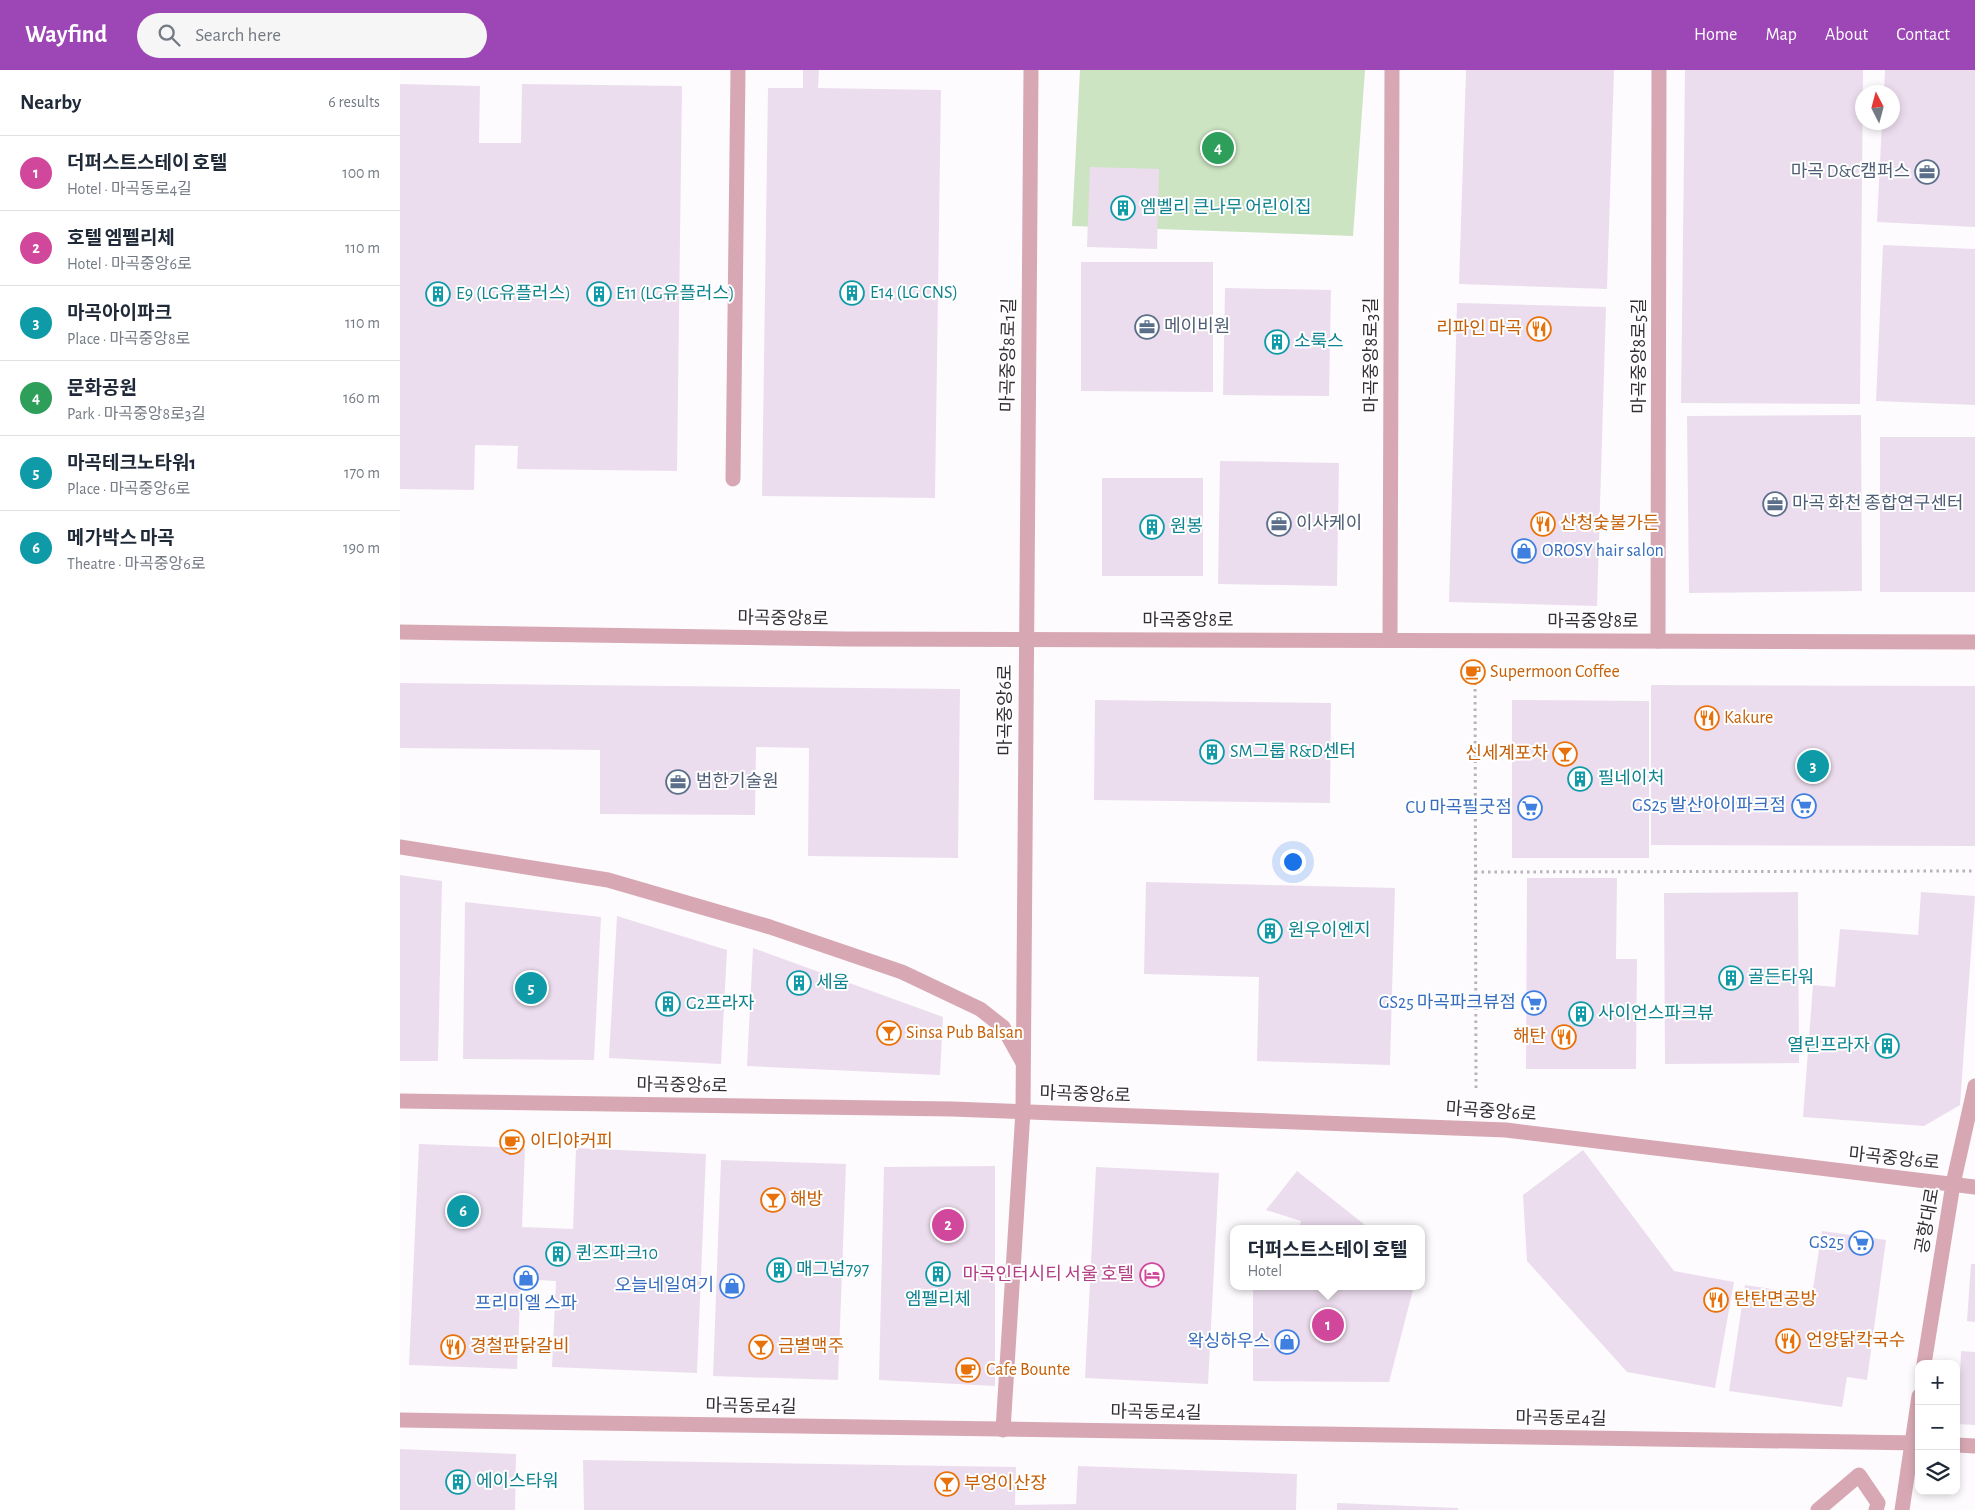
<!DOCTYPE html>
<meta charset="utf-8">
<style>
:root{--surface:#fff;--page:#f6f6f7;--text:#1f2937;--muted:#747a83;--line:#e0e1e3;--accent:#9c47b5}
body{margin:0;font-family:"Alegreya Sans","Noto Sans KR",sans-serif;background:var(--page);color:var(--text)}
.controls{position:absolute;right:15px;bottom:15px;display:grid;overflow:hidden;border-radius:10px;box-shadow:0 2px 8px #0003}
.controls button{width:45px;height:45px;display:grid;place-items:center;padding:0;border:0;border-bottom:1px solid var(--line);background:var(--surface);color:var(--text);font:25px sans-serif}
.compass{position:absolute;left:1455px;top:15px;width:45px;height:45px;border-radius:50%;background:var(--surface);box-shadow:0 2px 8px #0003;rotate:354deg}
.you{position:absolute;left:892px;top:791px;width:18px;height:18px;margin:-12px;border:4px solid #fff;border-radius:50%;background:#1a73e8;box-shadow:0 0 0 8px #1a73e833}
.badge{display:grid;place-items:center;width:32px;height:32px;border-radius:50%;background:var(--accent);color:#fff;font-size:16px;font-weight:700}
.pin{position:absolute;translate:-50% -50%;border:2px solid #fff;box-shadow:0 1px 5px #0006}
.popup{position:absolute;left:830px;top:1155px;width:195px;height:65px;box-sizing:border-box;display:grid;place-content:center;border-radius:10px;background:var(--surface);filter:drop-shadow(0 1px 4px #0005);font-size:16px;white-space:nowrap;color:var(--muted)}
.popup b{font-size:19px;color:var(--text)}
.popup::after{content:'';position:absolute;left:50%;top:100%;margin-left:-10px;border:10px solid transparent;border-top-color:var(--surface)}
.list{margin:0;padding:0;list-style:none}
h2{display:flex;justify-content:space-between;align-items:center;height:65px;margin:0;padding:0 20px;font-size:21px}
h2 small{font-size:16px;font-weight:400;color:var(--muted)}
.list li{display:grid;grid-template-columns:32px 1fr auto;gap:15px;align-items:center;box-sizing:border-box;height:75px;padding:0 20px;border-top:1px solid var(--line)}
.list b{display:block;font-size:19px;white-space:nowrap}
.list p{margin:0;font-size:16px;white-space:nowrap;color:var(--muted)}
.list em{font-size:16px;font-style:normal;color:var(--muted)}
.icon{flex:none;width:28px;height:28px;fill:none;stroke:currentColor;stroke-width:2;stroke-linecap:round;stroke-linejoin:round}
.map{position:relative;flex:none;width:1575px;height:1440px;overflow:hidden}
header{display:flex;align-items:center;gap:30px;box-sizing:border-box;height:70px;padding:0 25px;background:var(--accent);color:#fff}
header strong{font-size:24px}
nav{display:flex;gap:28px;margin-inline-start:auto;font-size:18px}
.search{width:350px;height:45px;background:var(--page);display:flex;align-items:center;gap:12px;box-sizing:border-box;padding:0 18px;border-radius:28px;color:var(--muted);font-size:19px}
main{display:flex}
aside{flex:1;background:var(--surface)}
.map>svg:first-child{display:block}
</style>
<header>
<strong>Wayfind</strong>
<div class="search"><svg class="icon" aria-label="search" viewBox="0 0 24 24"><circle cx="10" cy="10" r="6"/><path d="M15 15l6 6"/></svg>Search here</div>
<nav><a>Home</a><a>Map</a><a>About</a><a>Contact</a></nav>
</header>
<main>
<aside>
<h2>Nearby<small>6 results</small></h2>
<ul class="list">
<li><span class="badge" style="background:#d1479c">1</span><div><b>더퍼스트스테이 호텔</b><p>Hotel · 마곡동로4길</p></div><em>100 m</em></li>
<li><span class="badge" style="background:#d1479c">2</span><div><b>호텔 엠펠리체</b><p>Hotel · 마곡중앙6로</p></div><em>110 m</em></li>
<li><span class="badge" style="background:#0f9aa8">3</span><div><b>마곡아이파크</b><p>Place · 마곡중앙8로</p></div><em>110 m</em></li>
<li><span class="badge" style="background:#2e9e5b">4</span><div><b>문화공원</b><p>Park · 마곡중앙8로3길</p></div><em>160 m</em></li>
<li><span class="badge" style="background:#0f9aa8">5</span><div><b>마곡테크노타워1</b><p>Place · 마곡중앙6로</p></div><em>170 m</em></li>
<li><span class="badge" style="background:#0f9aa8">6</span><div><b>메가박스 마곡</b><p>Theatre · 마곡중앙6로</p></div><em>190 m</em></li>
</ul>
</aside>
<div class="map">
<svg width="1575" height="1440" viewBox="0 0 1575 1440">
<rect width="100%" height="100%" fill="#fdfbfe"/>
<polygon fill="#cce4c2" points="680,0 965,0 953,166 672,156"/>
<g fill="#ecddee">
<polygon points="403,0 419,0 418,18 541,20 535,428 362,426 368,18 403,18"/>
<polygon points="1066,0 1214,0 1207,219 1059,214"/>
<polygon points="1285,0 1463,0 1460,334 1281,333"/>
<polygon points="1485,0 1575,0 1575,157 1477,152 1482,52 1492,52 1492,22 1484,22"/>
<polygon points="0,14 80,16 79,73 121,73 122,14 282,16 277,401 117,399 118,376 75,375 74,420 0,419"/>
<polygon points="690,97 759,99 757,179 687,177"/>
<polygon points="1483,175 1575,179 1575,335 1476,331"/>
<polygon points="681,192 813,192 813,322 681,321"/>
<polygon points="825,218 931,220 929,326 823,325"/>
<polygon points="1057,233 1206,237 1197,536 1049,532"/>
<polygon points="1461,345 1462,521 1289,523 1287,346"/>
<rect x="1480" y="367" width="95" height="155"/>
<polygon points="820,391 939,393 937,516 818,514"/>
<rect x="702" y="408" width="101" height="98"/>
<polygon points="0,613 560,619 558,788 408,786 409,678 356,677 355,745 200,744 200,680 0,678"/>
<polygon points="1251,615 1575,616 1575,776 1251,775"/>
<polygon points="695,630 931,633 930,733 694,730"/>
<polygon points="1112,630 1249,631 1249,788 1112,788"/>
<polygon points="0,805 42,811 38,991 0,991"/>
<polygon points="1127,808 1217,808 1216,889 1237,889 1236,999 1126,999"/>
<polygon points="746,812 995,818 990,995 857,991 859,907 744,904"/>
<polygon points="1398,822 1399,993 1265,994 1264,823"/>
<polygon points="1521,822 1575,826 1560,1035 1524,1056 1403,1047 1413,915 1435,917 1440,859 1518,865"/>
<polygon points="65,832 201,847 194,990 63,989"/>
<polygon points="217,846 327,880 321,994 209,988"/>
<polygon points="353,878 543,947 540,1005 347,996"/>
<polygon points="19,1074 125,1078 122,1157 173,1159 176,1078 306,1084 297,1303 152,1297 156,1211 121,1209 117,1299 9,1295"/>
<polygon points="1183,1080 1274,1201 1334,1212 1315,1318 1227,1302 1127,1191 1123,1125"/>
<polygon points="321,1090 446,1094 438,1310 313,1306"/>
<polygon points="595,1096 595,1316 479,1310 484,1097"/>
<polygon points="696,1097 819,1103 808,1314 685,1308"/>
<polygon points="897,1101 970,1159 899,1159 901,1151 866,1140"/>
<polygon points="1422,1161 1486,1170 1467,1310 1447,1307 1442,1337 1329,1321 1345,1215 1412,1225"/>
<polygon points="1571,1194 1575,1194 1575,1252 1567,1251"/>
<polygon points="853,1216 1014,1216 989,1312 853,1311"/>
<polygon points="1561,1281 1575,1282 1575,1355 1556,1354 1556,1309 1560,1307"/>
<polygon points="0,1379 116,1384 115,1440 0,1440"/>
<polygon points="183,1390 616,1397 615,1435 676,1434 678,1396 897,1404 896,1440 184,1440"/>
<polygon points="937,1433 1058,1438 1058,1440 937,1440"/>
</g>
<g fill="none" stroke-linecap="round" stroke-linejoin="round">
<g stroke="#b7b4b8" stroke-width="3" stroke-dasharray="2.5 4" stroke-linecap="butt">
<polyline points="1075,593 1076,1020"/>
<polyline points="1075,802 1575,801"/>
</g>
<g stroke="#d7a8b4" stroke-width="15">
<polyline points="333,409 338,0"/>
<polyline points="0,562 445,569 1575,572"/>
<polyline points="990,570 992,0"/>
<polyline points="1258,571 1259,0"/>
<polyline points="0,777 208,810 370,857 502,902 580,939 603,957 622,991"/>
<polyline points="0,1031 552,1039 1106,1060 1575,1117"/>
<polyline points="1524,1294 1553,1114 1575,1016"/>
<polyline points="0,1350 1519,1373"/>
<polyline points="603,1360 623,1041 631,0"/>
<polyline points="1556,1375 1575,1376"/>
<polyline points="1418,1440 1459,1405 1478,1433 1476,1440"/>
<polyline points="1502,1440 1519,1326"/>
</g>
</g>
<defs>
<g id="office-ring" transform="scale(1.25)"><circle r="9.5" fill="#fff" stroke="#5c6f8a" stroke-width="1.5"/><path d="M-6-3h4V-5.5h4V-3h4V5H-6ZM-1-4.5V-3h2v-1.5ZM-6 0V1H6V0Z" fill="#5c6f8a"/></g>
<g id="building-ring" transform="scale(1.25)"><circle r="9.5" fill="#fff" stroke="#0f9aa8" stroke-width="1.5"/><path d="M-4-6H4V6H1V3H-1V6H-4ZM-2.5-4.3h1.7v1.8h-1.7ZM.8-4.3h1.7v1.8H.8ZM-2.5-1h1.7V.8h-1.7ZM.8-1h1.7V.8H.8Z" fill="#0f9aa8"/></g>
<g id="restaurant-ring" transform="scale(1.25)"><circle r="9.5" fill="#fff" stroke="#e8710a" stroke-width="1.5"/><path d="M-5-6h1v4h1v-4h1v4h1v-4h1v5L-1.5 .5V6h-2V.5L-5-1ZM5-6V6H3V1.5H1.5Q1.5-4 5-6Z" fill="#e8710a"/></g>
<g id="shop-ring" transform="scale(1.25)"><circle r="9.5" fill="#fff" stroke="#3f7fe0" stroke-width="1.5"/><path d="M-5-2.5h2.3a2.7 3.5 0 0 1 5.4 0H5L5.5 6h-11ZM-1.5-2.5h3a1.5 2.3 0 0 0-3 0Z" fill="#3f7fe0"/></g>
<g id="cafe-ring" transform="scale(1.25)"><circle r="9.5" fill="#fff" stroke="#e8710a" stroke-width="1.5"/><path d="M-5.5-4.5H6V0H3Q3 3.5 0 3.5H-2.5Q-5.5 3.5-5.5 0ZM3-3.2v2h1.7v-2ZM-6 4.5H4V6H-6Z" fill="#e8710a"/></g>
<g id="bar-ring" transform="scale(1.25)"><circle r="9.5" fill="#fff" stroke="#e8710a" stroke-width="1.5"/><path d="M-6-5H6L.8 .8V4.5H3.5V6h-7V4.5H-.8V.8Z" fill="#e8710a"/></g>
<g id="supermarket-ring" transform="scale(1.25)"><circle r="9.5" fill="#fff" stroke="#3f7fe0" stroke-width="1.5"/><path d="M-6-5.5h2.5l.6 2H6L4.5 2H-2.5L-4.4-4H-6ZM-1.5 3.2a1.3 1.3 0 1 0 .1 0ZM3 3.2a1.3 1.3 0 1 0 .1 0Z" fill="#3f7fe0"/></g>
<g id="hotel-ring" transform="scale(1.25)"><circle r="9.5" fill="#fff" stroke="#d1479c" stroke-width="1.5"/><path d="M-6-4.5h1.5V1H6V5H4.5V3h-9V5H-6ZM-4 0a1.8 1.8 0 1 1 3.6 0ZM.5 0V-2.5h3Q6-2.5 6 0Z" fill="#d1479c"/></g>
</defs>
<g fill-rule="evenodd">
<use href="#office-ring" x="1527" y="102"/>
<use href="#building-ring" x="723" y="138"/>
<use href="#building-ring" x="452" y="223"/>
<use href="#building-ring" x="38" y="224"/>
<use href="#building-ring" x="199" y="224"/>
<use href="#office-ring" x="747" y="257"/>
<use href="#restaurant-ring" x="1139" y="259"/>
<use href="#building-ring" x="877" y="272"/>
<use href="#office-ring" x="1375" y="434"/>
<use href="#office-ring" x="879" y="454"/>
<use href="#restaurant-ring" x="1143" y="454"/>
<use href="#building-ring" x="752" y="457"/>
<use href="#shop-ring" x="1124" y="481"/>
<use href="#cafe-ring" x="1073" y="602"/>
<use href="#restaurant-ring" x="1307" y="648"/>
<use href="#building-ring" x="812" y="682"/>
<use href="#bar-ring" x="1165" y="684"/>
<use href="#building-ring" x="1180" y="709"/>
<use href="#office-ring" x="278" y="712"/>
<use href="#supermarket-ring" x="1404" y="736"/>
<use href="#supermarket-ring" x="1130" y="738"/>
<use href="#building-ring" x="870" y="861"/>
<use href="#building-ring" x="1331" y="908"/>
<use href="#building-ring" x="399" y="913"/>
<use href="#supermarket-ring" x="1134" y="933"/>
<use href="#building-ring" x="268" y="934"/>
<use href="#building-ring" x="1181" y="944"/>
<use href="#bar-ring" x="489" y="963"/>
<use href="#restaurant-ring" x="1164" y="967"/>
<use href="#building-ring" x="1487" y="976"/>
<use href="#cafe-ring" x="112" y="1072"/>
<use href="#bar-ring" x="373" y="1130"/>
<use href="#supermarket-ring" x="1461" y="1173"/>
<use href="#building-ring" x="158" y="1184"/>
<use href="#building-ring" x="379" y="1200"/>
<use href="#building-ring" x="538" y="1204"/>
<use href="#hotel-ring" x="752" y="1205"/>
<use href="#shop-ring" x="126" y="1208"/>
<use href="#shop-ring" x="332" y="1216"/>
<use href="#restaurant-ring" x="1316" y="1230"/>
<use href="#restaurant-ring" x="1388" y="1271"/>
<use href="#shop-ring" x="887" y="1272"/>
<use href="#restaurant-ring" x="53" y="1277"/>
<use href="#bar-ring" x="361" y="1277"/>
<use href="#cafe-ring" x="568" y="1300"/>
<use href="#building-ring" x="58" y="1412"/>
<use href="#bar-ring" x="547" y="1414"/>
</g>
<g text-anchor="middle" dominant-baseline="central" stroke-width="4" stroke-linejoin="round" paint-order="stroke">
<g font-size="18" fill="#4e5e75" stroke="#fff" text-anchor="start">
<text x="1510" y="102" text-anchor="end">마곡 D&amp;C캠퍼스</text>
<text x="764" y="257">메이비원</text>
<text x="1392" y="434">마곡 화천 종합연구센터</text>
<text x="896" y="454">이사케이</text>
<text x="296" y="712">범한기술원</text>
</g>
<g font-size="18" fill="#0d838f" stroke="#fff" text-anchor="start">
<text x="740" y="138">엠벨리 큰나무 어린이집</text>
<text x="470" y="223">E14 (LG CNS)</text>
<text x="56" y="224">E9 (LG유플러스)</text>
<text x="216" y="224">E11 (LG유플러스)</text>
<text x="894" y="272">소룩스</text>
<text x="770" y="457">원봉</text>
<text x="830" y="682">SM그룹 R&amp;D센터</text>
<text x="1198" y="709">필네이처</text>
<text x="888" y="861">원우이엔지</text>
<text x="1348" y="908">골든타워</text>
<text x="416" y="913">세움</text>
<text x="286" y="934">G2프라자</text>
<text x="1198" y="944">사이언스파크뷰</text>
<text x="1470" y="976" text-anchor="end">열린프라자</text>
<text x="176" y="1184">퀸즈파크10</text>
<text x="396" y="1200">매그넘797</text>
<text x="538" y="1230" text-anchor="middle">엠펠리체</text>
<text x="76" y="1412">에이스타워</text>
</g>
<g font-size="18" fill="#c56008" stroke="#fff" text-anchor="start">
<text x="1122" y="259" text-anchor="end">리파인 마곡</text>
<text x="1160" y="454">산청숯불가든</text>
<text x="1090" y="602">Supermoon Coffee</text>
<text x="1324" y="648">Kakure</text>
<text x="1148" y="684" text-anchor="end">신세계포차</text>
<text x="506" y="963">Sinsa Pub Balsan</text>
<text x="1146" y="967" text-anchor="end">해탄</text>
<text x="130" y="1072">이디야커피</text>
<text x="390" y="1130">해방</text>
<text x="1334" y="1230">탄탄면공방</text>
<text x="1406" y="1271">언양닭칵국수</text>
<text x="70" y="1277">경철판닭갈비</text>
<text x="378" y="1277">금별맥주</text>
<text x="586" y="1300">Cafe Bounte</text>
<text x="564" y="1414">부엉이산장</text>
</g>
<g font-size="18" fill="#342f35" stroke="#fff">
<text transform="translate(609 285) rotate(-89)">마곡중앙8로1길</text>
<text transform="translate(972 285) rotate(-90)">마곡중앙8로3길</text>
<text transform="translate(1240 286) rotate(-90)">마곡중앙8로5길</text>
<text transform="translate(383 549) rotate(1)">마곡중앙8로</text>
<text x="788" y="551">마곡중앙8로</text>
<text x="1193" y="552">마곡중앙8로</text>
<text transform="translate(606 640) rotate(-90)">마곡중앙6로</text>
<text transform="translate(282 1016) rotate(1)">마곡중앙6로</text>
<text transform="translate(685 1025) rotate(2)">마곡중앙6로</text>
<text transform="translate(1091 1042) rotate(4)">마곡중앙6로</text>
<text transform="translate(1494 1089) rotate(6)">마곡중앙6로</text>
<text transform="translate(1528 1151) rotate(-80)">공항대로</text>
<text transform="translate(351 1337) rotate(1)">마곡동로4길</text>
<text transform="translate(756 1343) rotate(1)">마곡동로4길</text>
<text transform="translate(1161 1349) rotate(1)">마곡동로4길</text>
</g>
<g font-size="18" fill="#366cbe" stroke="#fff" text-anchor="end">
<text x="1142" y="481" text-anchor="start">OROSY hair salon</text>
<text x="1386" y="736">GS25 발산아이파크점</text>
<text x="1112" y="738">CU 마곡필굿점</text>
<text x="1116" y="933">GS25 마곡파크뷰점</text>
<text x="1444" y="1173">GS25</text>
<text x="314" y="1216">오늘네일여기</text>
<text x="126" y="1234" text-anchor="middle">프리미엘 스파</text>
<text x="870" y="1272">왁싱하우스</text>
</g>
<g font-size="18" fill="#b23c85" stroke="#fff" text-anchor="end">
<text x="734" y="1205">마곡인터시티 서울 호텔</text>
</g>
</g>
</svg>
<div class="controls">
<button>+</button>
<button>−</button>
<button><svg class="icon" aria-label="layers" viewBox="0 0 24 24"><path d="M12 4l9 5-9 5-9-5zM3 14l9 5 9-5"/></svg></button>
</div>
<svg class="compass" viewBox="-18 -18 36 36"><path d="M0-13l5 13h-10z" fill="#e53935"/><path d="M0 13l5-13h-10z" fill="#747a83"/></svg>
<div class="you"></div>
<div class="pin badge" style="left:928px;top:1255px;background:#d1479c">1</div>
<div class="popup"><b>더퍼스트스테이 호텔</b>Hotel</div>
<div class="pin badge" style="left:548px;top:1155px;background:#d1479c">2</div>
<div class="pin badge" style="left:1413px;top:696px;background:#0f9aa8">3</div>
<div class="pin badge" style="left:818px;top:78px;background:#2e9e5b">4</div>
<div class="pin badge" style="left:131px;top:918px;background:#0f9aa8">5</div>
<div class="pin badge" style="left:63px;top:1141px;background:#0f9aa8">6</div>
</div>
</main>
